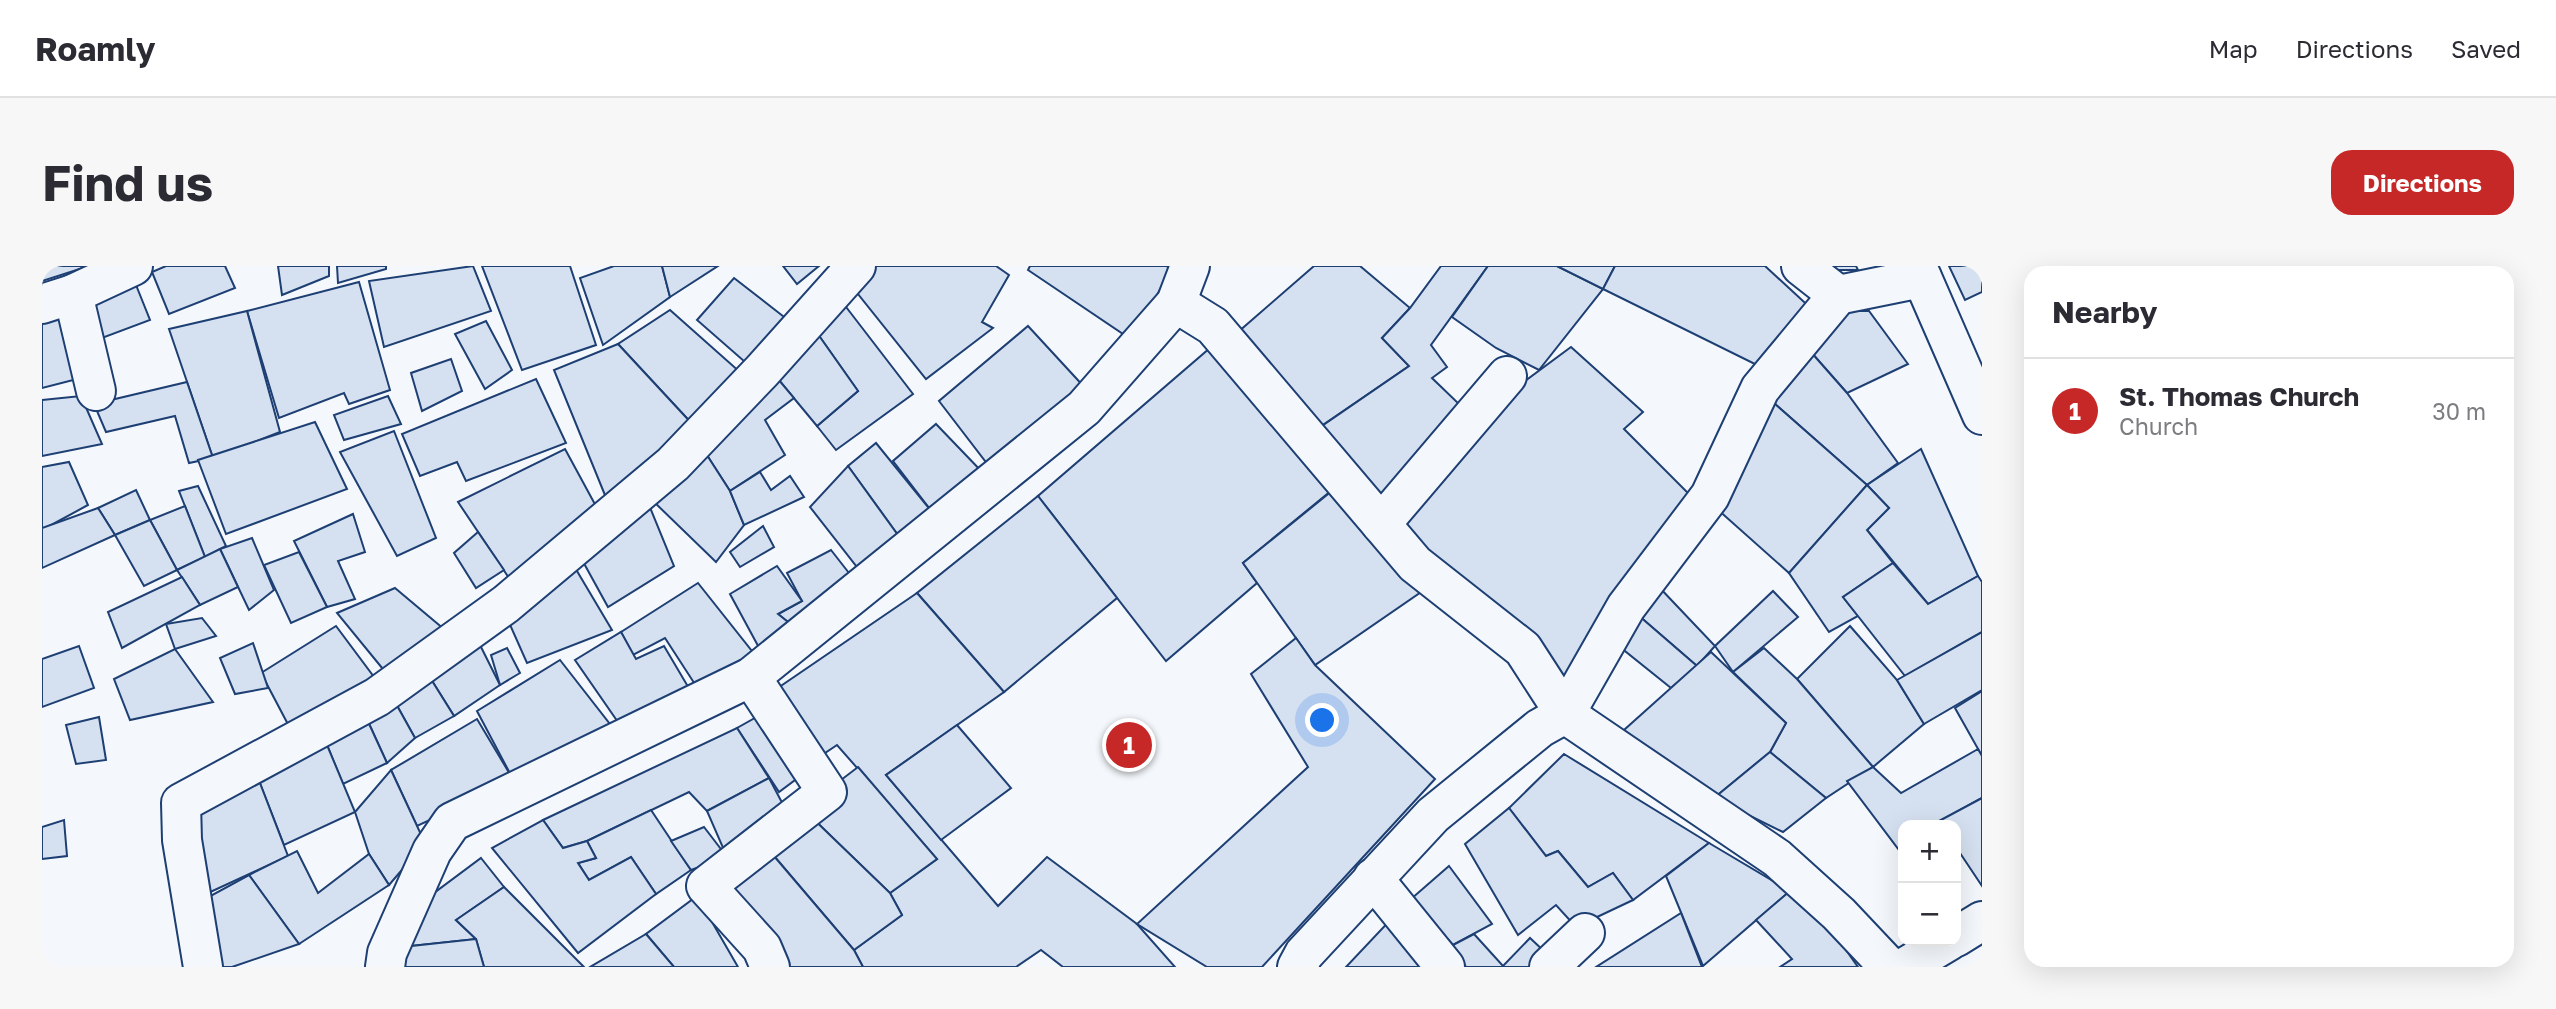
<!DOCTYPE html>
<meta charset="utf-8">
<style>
:root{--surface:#fff;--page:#f7f7f7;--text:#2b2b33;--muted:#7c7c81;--line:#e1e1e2;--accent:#c62828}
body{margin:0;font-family:"Golos Text",sans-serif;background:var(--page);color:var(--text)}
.controls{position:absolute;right:21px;bottom:21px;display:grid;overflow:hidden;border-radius:14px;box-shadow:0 7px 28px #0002}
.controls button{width:63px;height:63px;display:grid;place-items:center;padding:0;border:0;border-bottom:2px solid var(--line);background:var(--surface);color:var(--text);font:35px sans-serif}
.you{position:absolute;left:1281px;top:455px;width:24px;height:24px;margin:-18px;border:5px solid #fff;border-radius:50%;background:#1a73e8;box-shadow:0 0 0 10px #1a73e833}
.badge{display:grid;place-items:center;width:46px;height:46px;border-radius:50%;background:var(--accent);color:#fff;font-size:23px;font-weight:700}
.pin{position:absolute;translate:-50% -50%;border:4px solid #fff;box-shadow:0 2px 7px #0006}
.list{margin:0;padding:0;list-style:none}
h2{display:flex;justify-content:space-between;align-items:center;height:91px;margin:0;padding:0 28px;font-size:30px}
h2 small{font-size:23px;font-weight:400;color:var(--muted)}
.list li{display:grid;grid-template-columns:46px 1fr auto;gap:21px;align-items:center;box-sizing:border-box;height:105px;padding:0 28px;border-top:2px solid var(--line)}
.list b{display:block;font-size:26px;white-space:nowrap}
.list p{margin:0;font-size:23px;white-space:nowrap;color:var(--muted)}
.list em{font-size:23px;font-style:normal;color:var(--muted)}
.map{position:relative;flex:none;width:1940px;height:701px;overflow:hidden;border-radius:21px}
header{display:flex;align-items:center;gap:42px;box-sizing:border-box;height:98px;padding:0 35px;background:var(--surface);border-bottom:2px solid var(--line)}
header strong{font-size:33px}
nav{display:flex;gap:38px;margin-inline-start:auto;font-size:24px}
.intro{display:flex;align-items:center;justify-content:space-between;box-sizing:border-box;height:168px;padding:0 42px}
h1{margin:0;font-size:49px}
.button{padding:18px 32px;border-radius:21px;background:var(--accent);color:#fff;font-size:24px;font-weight:700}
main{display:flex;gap:42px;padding:0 42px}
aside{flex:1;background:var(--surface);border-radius:21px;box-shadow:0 7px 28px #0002}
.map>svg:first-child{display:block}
</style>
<header>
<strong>Roamly</strong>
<nav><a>Map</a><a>Directions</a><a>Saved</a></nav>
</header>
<div class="intro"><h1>Find us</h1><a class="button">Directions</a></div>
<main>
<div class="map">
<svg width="1940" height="701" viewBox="0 0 1940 701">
<rect width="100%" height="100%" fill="#f4f7fb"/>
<g fill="#d5e0f0" stroke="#1d3f73" stroke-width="2">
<polygon points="0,0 47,0 0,15"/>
<polygon points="124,0 183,0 193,22 127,48 110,6"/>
<polygon points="236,0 287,0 287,10 240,29"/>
<polygon points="295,0 344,0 344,3 296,17"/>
<polygon points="431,0 449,45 342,81 327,15"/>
<polygon points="440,0 528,0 554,79 480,104"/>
<polygon points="572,0 620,0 628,31 561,79 538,12"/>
<polygon points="620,0 676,0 628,31"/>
<polygon points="741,0 777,0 755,18"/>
<polygon points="830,0 954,0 967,9 940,56 951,62 884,113 812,23"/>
<polygon points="988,0 1124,0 1130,2 1090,74 986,4"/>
<polygon points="1272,0 1318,0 1368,42 1340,72 1367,100 1272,165 1195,67"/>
<polygon points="1399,0 1446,0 1389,79 1405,101 1390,112 1417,138 1339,246 1277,162 1367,100 1340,72 1368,42"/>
<polygon points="1446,0 1515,0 1561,23 1497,104 1454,82 1410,51"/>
<polygon points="1515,0 1573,0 1561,23"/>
<polygon points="1573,0 1723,0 1774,47 1725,104 1561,23"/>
<polygon points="1779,0 1814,0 1816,4 1783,4"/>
<polygon points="1907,0 1940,0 1940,26 1923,34"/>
<polygon points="692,12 746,54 703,96 655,54"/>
<polygon points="92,14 108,54 52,75 42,34"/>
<polygon points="317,16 348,124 307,138 302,127 237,152 205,45"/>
<polygon points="801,37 871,128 794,184 775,160 816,125 773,64"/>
<polygon points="628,44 699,107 653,161 576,78"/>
<polygon points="18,45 39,112 0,122 0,52"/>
<polygon points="205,45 238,166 171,192 127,63"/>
<polygon points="1803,45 1827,45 1866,98 1805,127 1768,85"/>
<polygon points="444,55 470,104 443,123 413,68"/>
<polygon points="986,60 1045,124 950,204 897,135"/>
<polygon points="773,64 816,125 775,160 731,107"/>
<polygon points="576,78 653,161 567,239 512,104"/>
<polygon points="1529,81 1601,146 1582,163 1654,235 1523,422 1344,263 1448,141"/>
<polygon points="1168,82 1290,224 1201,297 1215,317 1124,395 996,230"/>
<polygon points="1768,85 1805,127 1856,197 1825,219 1724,130"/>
<polygon points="409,93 420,125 380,145 369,107"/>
<polygon points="731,107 752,132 723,154 743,189 688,225 661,183"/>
<polygon points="494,113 524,177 424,215 415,196 378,210 360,168"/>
<polygon points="145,116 171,192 147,197 133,150 64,166 52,138"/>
<polygon points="39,130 60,178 0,190 0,134"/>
<polygon points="346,130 359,158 302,174 292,149"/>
<polygon points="1724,130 1825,219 1747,307 1674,242"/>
<polygon points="273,156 305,223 184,268 156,194"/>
<polygon points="894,158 943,209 894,251 851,195"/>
<polygon points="352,165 394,272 355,290 298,186"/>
<polygon points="834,177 894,251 861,276 806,200"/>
<polygon points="523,183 555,242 467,312 416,236"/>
<polygon points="661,183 688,225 702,259 674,296 610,234"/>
<polygon points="1879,183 1936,310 1886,338 1825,264 1847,242 1825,219"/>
<polygon points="27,196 46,239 0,264 0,201"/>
<polygon points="806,200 861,276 822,310 768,241"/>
<polygon points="718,206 729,224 748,210 762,231 702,259 688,225"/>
<polygon points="1825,219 1847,242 1825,264 1851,297 1801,331 1816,350 1787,366 1747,307"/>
<polygon points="156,220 184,280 163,291 137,225"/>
<polygon points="1296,220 1382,324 1273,399 1201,297"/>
<polygon points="94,224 108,254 73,269 56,242"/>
<polygon points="996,230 1075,332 962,426 875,327"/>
<polygon points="607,239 632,300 566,341 539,292"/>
<polygon points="143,240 163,291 135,304 108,254"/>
<polygon points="56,242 73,269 0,302 0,262"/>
<polygon points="311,248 323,286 296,295 313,333 285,341 252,275"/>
<polygon points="108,254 135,304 102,320 73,269"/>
<polygon points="721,260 732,281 698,301 688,286"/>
<polygon points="436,266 462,304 434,322 412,287"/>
<polygon points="210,272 232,324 207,344 178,283"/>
<polygon points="178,283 196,321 158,339 135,304"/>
<polygon points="789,284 814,316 756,364 736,348 760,335 745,307"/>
<polygon points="257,286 285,341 249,357 222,299"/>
<polygon points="1851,297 1886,338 1936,310 1940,316 1940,366 1863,410 1801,331"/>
<polygon points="532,300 570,364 485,397 465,352"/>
<polygon points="735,300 760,335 736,348 756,364 721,389 688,328"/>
<polygon points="140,311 158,339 80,382 66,346"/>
<polygon points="656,317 717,394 658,426 623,372 591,389 579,366"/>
<polygon points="1616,320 1673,380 1655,400 1596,349"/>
<polygon points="353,322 403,364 345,408 295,347"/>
<polygon points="1731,325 1756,351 1691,406 1673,380"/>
<polygon points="875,327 962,426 844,509 956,640 1005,591 1095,658 1133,701 1021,701 999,684 974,701 821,701 812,684 860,649 848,627 895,593 795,479 774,493 730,426"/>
<polygon points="1596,349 1655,400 1629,422 1573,377"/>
<polygon points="160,352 174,370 133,383 124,358"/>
<polygon points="294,360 332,411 249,464 219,407"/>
<polygon points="1808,360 1855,414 1882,458 1831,501 1755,413"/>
<polygon points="579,366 594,393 622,380 648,424 578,459 533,394"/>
<polygon points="1940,366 1940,424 1882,458 1855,414"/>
<polygon points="1254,372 1273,399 1393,513 1220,701 1165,701 1095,658 1266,501 1209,408"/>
<polygon points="435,373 458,419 412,450 387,410"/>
<polygon points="211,377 226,422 193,428 178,392"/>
<polygon points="37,380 52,422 0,441 0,393"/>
<polygon points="465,382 478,407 458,419 449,389"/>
<polygon points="1722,382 1755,413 1831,501 1784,532 1728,486 1744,457 1691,406"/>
<polygon points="133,383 171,436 88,454 72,413"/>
<polygon points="1669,386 1744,457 1728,486 1672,532 1582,464"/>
<polygon points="518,394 571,462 472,515 435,445"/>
<polygon points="387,410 412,450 373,472 353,436"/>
<polygon points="1940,425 1940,490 1913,442"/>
<polygon points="353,436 373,472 345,497 323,449"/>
<polygon points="720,448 769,502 737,526 695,462"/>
<polygon points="323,449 345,497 301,518 285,479"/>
<polygon points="57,451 64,494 34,498 24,459"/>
<polygon points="435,453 472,515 375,560 349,504"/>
<polygon points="915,459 969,522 899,574 844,509"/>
<polygon points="695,462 727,512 665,545 647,526 545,575 521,582 501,554"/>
<polygon points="285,479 313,546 242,579 216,512"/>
<polygon points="1936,483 1940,490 1940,532 1891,559 1861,559 1861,581 1857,584 1805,515 1831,501 1859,527"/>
<polygon points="1728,486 1784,532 1741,566 1672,532"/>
<polygon points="1522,488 1667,577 1591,634 1571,607 1546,621 1516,585 1504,590 1467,542"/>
<polygon points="816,501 895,593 848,627 761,543"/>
<polygon points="349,504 383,577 347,619 327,588 313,546"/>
<polygon points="216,512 246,590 164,628 151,540"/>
<polygon points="727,512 745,546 685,591 665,545"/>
<polygon points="1940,532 1940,620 1914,581 1914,559 1899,559 1897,555"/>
<polygon points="1467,542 1504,590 1516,585 1546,621 1571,607 1591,634 1534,661 1514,639 1476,669 1423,578"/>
<polygon points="761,543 848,627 860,649 812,684 726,583"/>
<polygon points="609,544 649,604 614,628 589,591 547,614 536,597 554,592 545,575"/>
<polygon points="22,554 25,590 0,593 0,561"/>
<polygon points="501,554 521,582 545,575 554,592 536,597 547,614 589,591 614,628 536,687 450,582"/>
<polygon points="662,561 685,591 649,604 629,575"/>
<polygon points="1667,577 1748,625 1661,700 1624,610"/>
<polygon points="726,583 812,684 821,701 737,701 677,612"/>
<polygon points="255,585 276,627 327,588 347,619 257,678 207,609"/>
<polygon points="439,592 462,621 414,654 434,673 360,681 384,633"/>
<polygon points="1407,600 1450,658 1411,679 1369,633"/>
<polygon points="207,609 257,678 190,701 174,701 161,634"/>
<polygon points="462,621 542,701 442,701 434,673 414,654"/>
<polygon points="1748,625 1787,660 1816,701 1738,701 1750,693 1714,654"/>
<polygon points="655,630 696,701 632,701 604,668"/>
<polygon points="1639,647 1660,701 1554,701"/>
<polygon points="1353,649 1392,701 1304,701"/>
<polygon points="604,668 632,701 548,701"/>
<polygon points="1432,668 1461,700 1488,672 1504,687 1491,701 1424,701 1411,679"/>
<polygon points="434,673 442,701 357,701 360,681"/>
</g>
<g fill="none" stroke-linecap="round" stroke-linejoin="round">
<g stroke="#1d3f73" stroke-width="42">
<g id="minor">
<polyline points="1759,0 1796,29"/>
<polyline points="31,28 54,125"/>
<polyline points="1134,37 1171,60 1373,298 1481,383 1523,448 1735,592 1797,648 1847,701"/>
<polyline points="0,38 31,28 91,0"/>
<polyline points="1339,258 1465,110"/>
<polyline points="709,411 785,526 664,620 720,682 728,701"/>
<polyline points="1331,612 1403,701"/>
<polyline points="161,701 140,574 139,537 335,431 464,338 631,198 720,105 814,0"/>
<polyline points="343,701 345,687 390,585 410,556 709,411 1042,142 1134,37 1148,0"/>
<polyline points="1255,701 1262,688 1391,549 1498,462 1523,448 1584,341 1668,230 1718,123 1796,29 1880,12"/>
<polyline points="1507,701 1543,667"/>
</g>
</g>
<g stroke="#1d3f73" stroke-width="42">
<g id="major">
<polyline points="1875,0 1940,149"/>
<polyline points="1914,671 1940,655"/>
<polyline points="1863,701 1907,675"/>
</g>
</g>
<use href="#minor" stroke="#f4f7fb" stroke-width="38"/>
<use href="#major" stroke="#f4f7fb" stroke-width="38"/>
</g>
</svg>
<div class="controls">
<button>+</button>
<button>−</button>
</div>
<div class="you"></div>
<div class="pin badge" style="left:1087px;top:479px">1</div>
</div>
<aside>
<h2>Nearby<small></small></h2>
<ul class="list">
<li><span class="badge">1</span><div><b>St. Thomas Church</b><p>Church</p></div><em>30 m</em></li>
</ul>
</aside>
</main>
